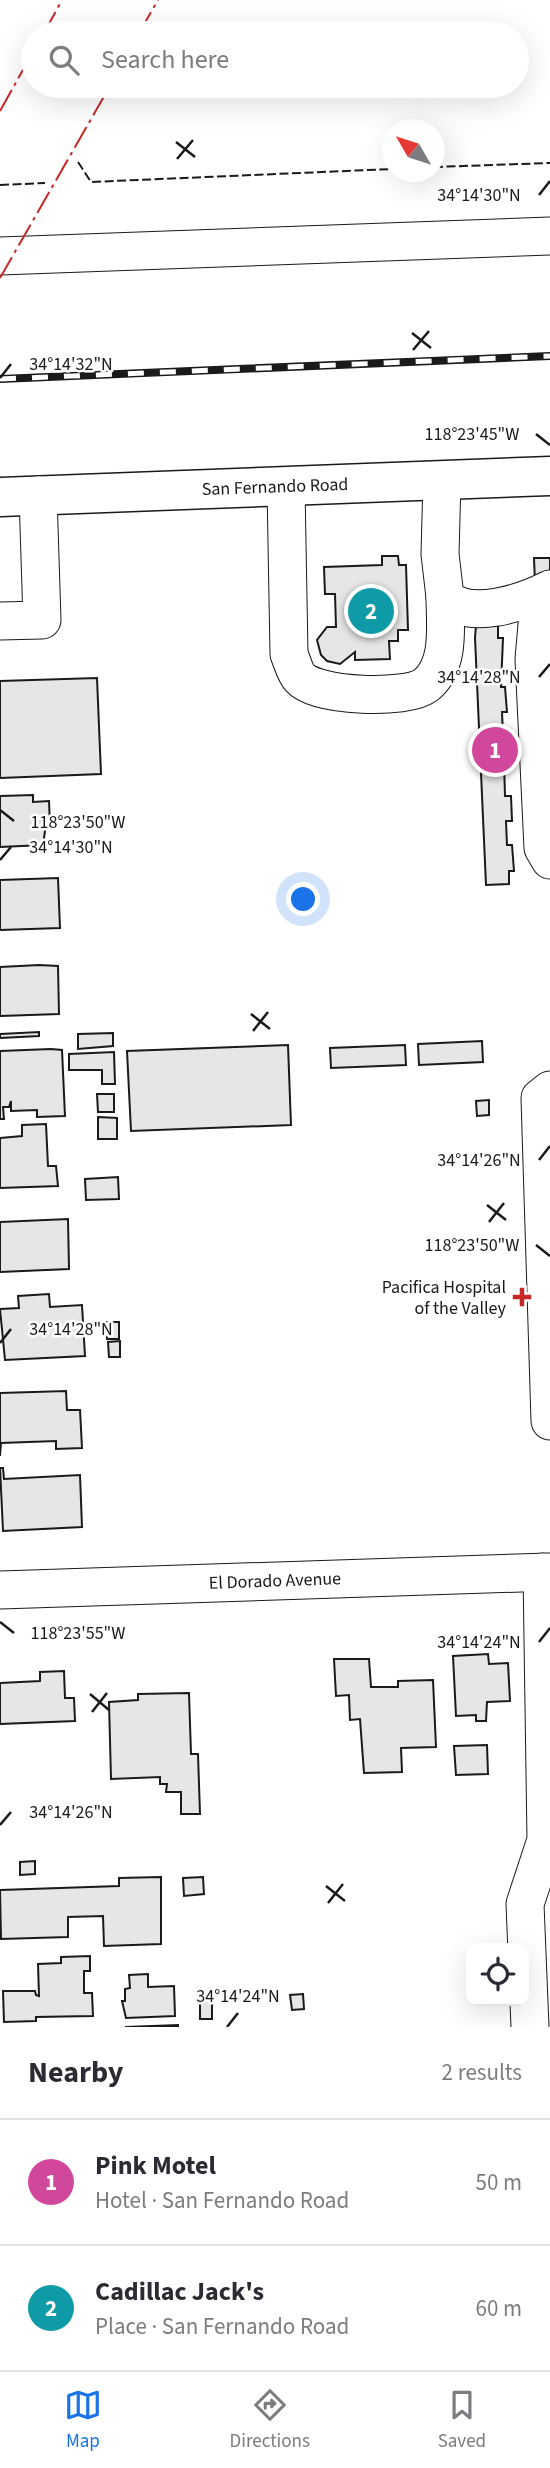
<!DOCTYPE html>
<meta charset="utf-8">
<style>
:root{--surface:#fff;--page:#f2f2f3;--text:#2b2b33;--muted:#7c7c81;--line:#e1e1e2;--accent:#1a73e8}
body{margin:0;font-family:"Source Sans 3",sans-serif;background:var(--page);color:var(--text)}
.controls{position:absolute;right:21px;bottom:21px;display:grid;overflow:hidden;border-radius:14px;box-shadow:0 7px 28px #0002}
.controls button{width:63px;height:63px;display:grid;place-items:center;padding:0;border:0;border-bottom:2px solid var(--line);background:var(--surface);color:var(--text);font:35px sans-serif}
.compass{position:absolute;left:382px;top:119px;width:63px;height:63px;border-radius:50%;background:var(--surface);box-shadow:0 7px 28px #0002;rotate:309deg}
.you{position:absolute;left:304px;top:900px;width:24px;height:24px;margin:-18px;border:5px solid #fff;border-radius:50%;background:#1a73e8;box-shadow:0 0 0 10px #1a73e833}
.badge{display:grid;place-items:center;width:46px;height:46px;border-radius:50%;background:var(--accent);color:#fff;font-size:23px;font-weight:700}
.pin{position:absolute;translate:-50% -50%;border:4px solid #fff;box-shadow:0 2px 7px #0006}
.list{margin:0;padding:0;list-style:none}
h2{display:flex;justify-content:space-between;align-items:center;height:91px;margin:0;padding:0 28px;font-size:30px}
h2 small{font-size:23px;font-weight:400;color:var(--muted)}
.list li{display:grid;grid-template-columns:46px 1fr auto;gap:21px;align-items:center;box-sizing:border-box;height:126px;padding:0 28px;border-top:2px solid var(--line)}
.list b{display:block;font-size:26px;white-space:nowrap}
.list p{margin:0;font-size:23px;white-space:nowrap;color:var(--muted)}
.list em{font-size:23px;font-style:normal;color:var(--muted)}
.icon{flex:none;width:38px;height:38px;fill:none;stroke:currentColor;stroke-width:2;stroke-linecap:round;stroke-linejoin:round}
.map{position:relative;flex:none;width:550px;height:2027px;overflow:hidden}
.search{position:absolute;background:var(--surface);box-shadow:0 7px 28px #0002;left:21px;right:21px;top:21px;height:77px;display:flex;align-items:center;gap:18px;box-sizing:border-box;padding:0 24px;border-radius:38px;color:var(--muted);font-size:26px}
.sheet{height:343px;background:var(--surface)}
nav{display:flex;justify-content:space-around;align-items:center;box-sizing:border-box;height:98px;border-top:2px solid var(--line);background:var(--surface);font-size:19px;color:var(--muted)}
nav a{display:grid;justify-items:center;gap:4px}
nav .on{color:var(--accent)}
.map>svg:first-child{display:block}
</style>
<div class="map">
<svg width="550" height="2027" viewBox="0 0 550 2027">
<rect width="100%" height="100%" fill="#fff"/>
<g fill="#e6e6e6" stroke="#1a1a1a" stroke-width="2">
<polygon points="382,556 398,556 399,565 406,565 408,630 398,630 398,641 389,641 390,659 355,660 355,652 340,664 327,661 321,655 317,640 327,627 336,627 335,594 325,594 324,567 382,565"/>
<polygon points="534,558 550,558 550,583 535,583"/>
<polygon points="498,624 498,638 503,638 501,687 505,687 507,712 502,712 503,736 508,736 509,762 504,762 505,796 511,796 512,821 506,821 507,845 512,845 514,871 509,871 509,884 486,885 475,638 476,625"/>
<polygon points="97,678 101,774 0,778 0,681"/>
<polygon points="33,795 33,802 49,801 50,825 43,826 45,831 43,845 0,847 0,796"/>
<polygon points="58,878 60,928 0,930 0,880"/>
<polygon points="39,965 58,966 59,1014 0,1016 0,967"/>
<polygon points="39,1032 39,1036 0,1038 0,1034"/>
<polygon points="113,1033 113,1046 78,1049 78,1034"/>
<polygon points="482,1041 483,1062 419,1065 418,1044"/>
<polygon points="288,1045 291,1125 131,1131 127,1051"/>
<polygon points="405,1045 406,1065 331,1068 330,1048"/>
<polygon points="51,1049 62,1050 65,1116 37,1117 37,1110 11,1111 11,1101 9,1107 3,1107 4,1119 0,1119 0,1051"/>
<polygon points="114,1052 115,1084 102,1084 102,1070 69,1070 69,1054"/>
<polygon points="97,1094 114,1094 114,1112 98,1112"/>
<polygon points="489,1100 489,1115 477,1116 476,1101"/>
<polygon points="98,1117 117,1118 117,1139 98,1139"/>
<polygon points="46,1124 48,1166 56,1166 58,1186 0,1188 0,1138 22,1136 22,1125"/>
<polygon points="118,1177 119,1199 86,1200 85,1179"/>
<polygon points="68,1219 69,1269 0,1272 0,1222"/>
<polygon points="49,1294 50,1307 82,1305 85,1356 5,1360 0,1309 19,1308 18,1296"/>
<rect x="107" y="1322" width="12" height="17"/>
<polygon points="120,1341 120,1357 109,1357 108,1342"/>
<polygon points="66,1391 67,1410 80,1410 82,1448 56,1449 56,1441 1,1443 0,1456 0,1393"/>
<polygon points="0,1468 3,1468 4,1479 80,1475 82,1527 3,1531"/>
<polygon points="488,1654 489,1664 508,1663 510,1701 487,1702 486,1721 476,1721 476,1715 456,1716 453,1656"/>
<polygon points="334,1659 369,1659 371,1687 398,1687 398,1681 433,1680 436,1747 401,1748 402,1772 364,1773 360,1719 350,1720 349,1695 336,1696"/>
<polygon points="64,1671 65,1698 74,1698 75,1721 0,1724 0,1683 40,1681 40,1672"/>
<polygon points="189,1693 191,1754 198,1754 200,1814 181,1814 181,1792 166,1792 167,1784 160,1784 160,1777 111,1779 109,1702 138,1700 138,1694"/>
<polygon points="487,1745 488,1774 456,1775 454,1746"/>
<polygon points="35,1861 35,1874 20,1875 20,1862"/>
<polygon points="161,1877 161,1944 104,1946 103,1916 68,1917 68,1937 1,1939 0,1890 119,1886 119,1878"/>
<polygon points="203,1877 204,1894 184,1896 183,1878"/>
<polygon points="90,1956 90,1971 84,1971 84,1993 92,1993 93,2016 36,2017 36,2021 4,2022 3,1991 35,1991 36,1995 39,1996 38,1964 61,1963 61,1957"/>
<polygon points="148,1974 148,1987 174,1986 175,2016 126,2018 122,2001 125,2001 125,1989 130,1988 129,1975"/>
<rect x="200" y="1994" width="12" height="25"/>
<polygon points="303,1994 304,2009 292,2010 290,1995"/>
<polygon points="178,2025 178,2027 125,2027"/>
</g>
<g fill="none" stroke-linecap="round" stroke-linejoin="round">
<g stroke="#1a1a1a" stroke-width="39">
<g id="minor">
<polyline points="0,256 550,236"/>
<path d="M442 481 440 554 445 597C470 621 522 603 550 589"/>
<path d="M286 487 289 654C292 661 295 673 300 678 317 697 407 700 426 685 451 665 445 625 445 597"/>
<polyline points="550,599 537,625 534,659 543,848 550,860"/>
<polyline points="0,621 42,620 38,495"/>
<polyline points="550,1090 540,1098 550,1421"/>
<polyline points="0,1590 550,1572"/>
<polyline points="530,2027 525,1904 546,1840 542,1572"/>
</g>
</g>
<g stroke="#1a1a1a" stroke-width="41">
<polyline id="major" points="0,497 550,476"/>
</g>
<use href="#minor" stroke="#fff" stroke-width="37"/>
<use href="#major" stroke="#fff" stroke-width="38"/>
<g stroke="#1a1a1a" stroke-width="8">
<polyline id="rail" points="0,379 550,356"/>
</g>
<use href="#rail" stroke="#fff" stroke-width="5" stroke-dasharray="16" stroke-linecap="butt"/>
<g stroke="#1a1a1a" stroke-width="2" stroke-dasharray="9 3.5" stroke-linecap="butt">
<polyline points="78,162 91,182 392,169"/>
<polyline points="434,167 550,163"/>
<polyline points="0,185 45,183"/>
</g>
<g stroke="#c62828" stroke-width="2" stroke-dasharray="24 5 3.5 5" stroke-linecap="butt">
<polyline points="44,33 62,0"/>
<polyline points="139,33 158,0"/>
<polyline points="0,111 33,52"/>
<polyline points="0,278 110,86"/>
</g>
</g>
<path fill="none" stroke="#1a1a1a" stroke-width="2.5" d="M176 142 195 157M177 159 193 140M539 195 550 181M412 333 431 348M413 350 429 331M0 378 11 364M536 434 550 445M539 677 550 664M0 810 14 821M0 860 11 847M251 1014 270 1029M253 1031 268 1012M539 1160 550 1146M487 1205 506 1220M489 1222 504 1203M536 1245 550 1256M0 1343 11 1329M0 1622 14 1633M539 1642 550 1628M90 1694 109 1710M92 1712 107 1693M0 1825 11 1812M326 1886 345 1901M328 1903 343 1884M227 2027 238 2013"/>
<path fill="#c62828" stroke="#fff" stroke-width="2.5" d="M518.5 1286.5h7v7h7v7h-7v7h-7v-7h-7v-7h7z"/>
<g text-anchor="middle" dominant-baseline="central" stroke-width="5" stroke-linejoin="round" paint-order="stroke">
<g font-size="18" fill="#1a1a1a" stroke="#fff">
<text transform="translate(275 487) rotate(-2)">San Fernando Road</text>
<text transform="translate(275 1581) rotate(-2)">El Dorado Avenue</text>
</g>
<g font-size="18" fill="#1a1a1a" stroke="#fff" text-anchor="end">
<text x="506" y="1287">Pacifica Hospital<tspan x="506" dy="21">of the Valley</tspan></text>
</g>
</g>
<g font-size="18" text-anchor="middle" fill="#1a1a1a" stroke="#fff" stroke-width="5" stroke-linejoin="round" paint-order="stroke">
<text x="479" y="201">34°14'30"N</text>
<text x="71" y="370">34°14'32"N</text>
<text x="472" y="440">118°23'45"W</text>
<text x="479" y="683">34°14'28"N</text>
<text x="78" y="828">118°23'50"W</text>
<text x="71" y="853">34°14'30"N</text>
<text x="479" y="1166">34°14'26"N</text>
<text x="472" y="1251">118°23'50"W</text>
<text x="71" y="1335">34°14'28"N</text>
<text x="78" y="1639">118°23'55"W</text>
<text x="479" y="1648">34°14'24"N</text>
<text x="71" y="1818">34°14'26"N</text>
<text x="238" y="2002">34°14'24"N</text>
</g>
</svg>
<div class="controls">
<button><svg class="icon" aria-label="locate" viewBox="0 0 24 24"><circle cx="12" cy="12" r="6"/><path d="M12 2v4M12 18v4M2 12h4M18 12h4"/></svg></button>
</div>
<svg class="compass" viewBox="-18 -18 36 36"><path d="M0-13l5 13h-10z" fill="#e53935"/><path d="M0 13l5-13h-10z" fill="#7c7c81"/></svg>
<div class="you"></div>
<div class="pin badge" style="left:495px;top:750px;background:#d1479c">1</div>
<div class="pin badge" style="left:371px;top:611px;background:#0f9aa8">2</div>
<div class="search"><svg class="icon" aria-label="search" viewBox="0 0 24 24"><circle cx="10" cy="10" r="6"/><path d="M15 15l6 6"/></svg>Search here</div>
</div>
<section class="sheet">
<h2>Nearby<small>2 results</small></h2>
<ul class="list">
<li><span class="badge" style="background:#d1479c">1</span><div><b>Pink Motel</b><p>Hotel · San Fernando Road</p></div><em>50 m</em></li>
<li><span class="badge" style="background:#0f9aa8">2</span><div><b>Cadillac Jack's</b><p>Place · San Fernando Road</p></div><em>60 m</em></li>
</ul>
</section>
<nav>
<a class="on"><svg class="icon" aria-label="map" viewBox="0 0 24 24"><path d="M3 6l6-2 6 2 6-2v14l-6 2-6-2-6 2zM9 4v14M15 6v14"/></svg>Map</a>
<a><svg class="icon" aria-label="directions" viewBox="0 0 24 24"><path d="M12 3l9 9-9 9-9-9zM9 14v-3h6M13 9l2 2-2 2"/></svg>Directions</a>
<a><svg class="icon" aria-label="saved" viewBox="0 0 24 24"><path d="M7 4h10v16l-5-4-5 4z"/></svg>Saved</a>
</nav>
